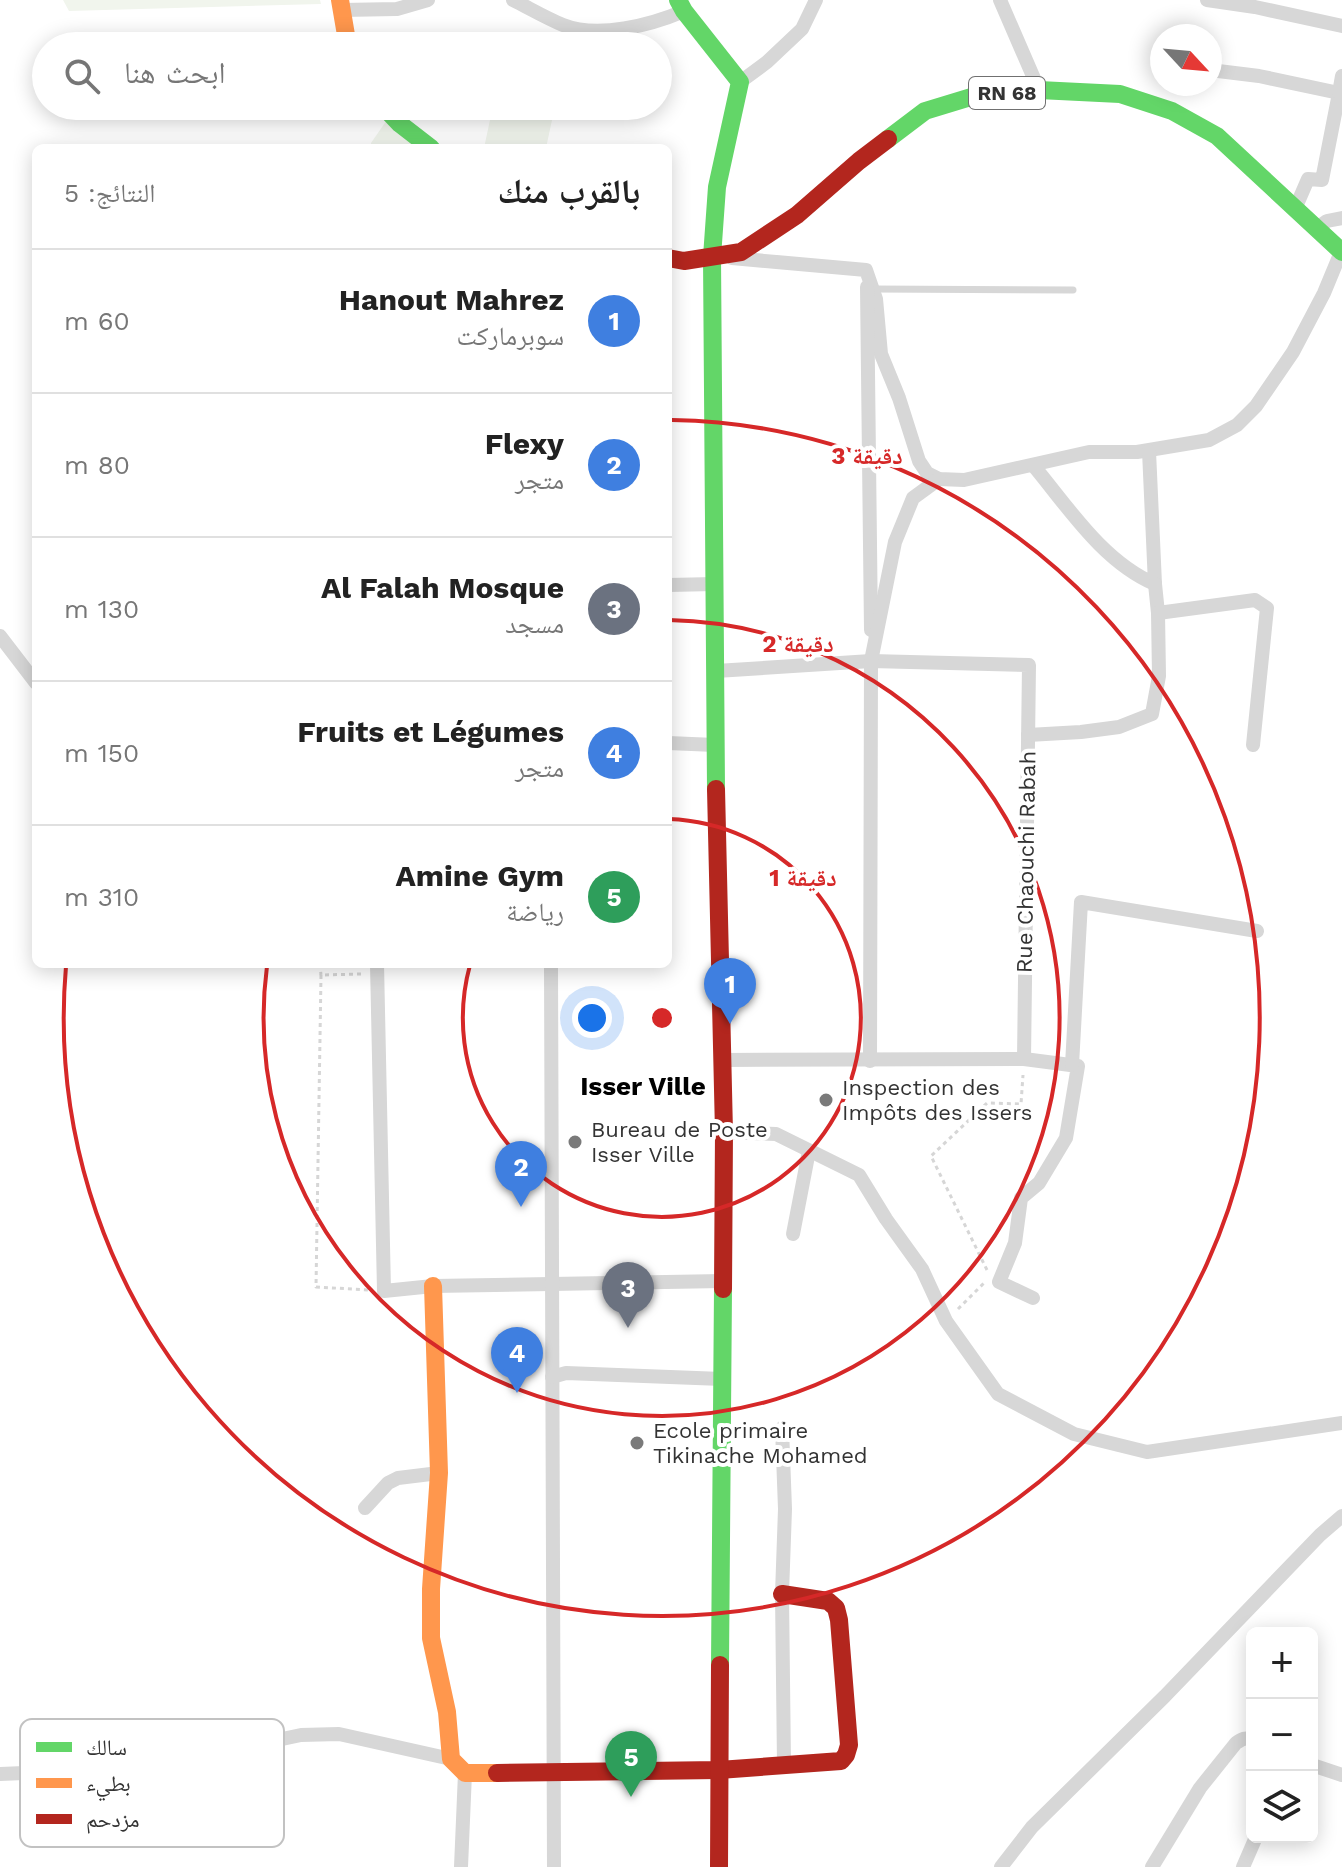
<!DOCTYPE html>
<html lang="ar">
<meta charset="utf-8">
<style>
:root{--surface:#fff;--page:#f2f2f2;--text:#222;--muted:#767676;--line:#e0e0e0;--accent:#ea580c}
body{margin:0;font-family:"Work Sans","Noto Naskh Arabic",sans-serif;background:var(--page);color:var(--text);direction:rtl}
.controls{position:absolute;right:24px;bottom:24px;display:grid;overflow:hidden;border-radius:12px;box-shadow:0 4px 20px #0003}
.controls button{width:72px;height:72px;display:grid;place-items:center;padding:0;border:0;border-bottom:2px solid var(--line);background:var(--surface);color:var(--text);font:40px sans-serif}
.compass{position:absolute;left:1150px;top:24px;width:72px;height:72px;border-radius:50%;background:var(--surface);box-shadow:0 4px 20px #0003;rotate:116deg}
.you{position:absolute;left:592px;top:1018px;width:28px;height:28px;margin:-20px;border:6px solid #fff;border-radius:50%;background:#1a73e8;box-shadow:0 0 0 12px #1a73e833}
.badge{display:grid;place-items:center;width:52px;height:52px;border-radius:50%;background:var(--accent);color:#fff;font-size:26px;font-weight:700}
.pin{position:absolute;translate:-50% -66px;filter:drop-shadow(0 2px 4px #0008)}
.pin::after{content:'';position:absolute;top:42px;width:28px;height:24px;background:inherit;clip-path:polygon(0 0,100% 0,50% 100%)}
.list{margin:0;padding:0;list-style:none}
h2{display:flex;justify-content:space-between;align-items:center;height:104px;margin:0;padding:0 32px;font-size:34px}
h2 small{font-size:26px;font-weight:400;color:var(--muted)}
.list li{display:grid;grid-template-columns:52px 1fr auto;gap:24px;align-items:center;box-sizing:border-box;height:144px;padding:0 32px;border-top:2px solid var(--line)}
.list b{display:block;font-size:30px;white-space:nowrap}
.list p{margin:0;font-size:26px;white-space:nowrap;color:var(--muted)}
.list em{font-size:26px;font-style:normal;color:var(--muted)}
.icon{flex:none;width:44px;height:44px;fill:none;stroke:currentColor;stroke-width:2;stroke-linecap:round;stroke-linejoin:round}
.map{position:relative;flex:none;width:1342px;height:1867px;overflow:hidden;direction:ltr}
.search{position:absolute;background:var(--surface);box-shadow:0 4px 20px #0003;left:32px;top:32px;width:640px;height:88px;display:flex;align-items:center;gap:20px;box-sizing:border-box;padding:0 28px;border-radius:44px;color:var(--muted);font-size:30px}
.panel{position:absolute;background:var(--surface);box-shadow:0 4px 20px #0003;left:32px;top:144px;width:640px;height:824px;border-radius:12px;direction:rtl}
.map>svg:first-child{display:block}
</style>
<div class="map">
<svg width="1342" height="1867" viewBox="0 0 1342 1867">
<rect width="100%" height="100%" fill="#fff"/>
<g fill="#f1f5ed">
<polygon points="63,0 320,0 321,4 69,11"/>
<polygon points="493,106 555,106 546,148 484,148"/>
<polygon points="389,117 431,148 371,148 371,143"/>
</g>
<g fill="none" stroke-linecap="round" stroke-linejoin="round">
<g stroke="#d6d6d6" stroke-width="3" stroke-dasharray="4 4" stroke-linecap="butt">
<polyline points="320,964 321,975"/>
<polyline points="361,974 321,975 316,1287 369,1290"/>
<polyline points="987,1270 931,1156 987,1103 1021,1104 1023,1075"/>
<polyline points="958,1309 984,1283"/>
</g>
<polyline stroke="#d7d7d7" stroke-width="7" points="873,289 1073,290"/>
<g stroke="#d7d7d7" stroke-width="14">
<path d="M513 0C529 8 546 18 563 25 598 39 651 25 684 11"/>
<polyline points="1000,0 1039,90"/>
<polyline points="1207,0 1255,7 1342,26"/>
<polyline points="342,10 397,9 428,0"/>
<polyline points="1210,70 1259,76 1339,93 1322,180 1308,179 1295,209"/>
<polyline points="740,82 767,62 802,29 816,0"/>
<polyline points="1339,93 1342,76"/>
<polyline points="1317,228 1327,221 1342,218"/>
<polyline points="732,258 866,270 876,299 881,354 899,398 919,461 927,473 939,479 964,480 1089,452 1137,452 1209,440 1237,425 1256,406 1293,352 1324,293 1341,252"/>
<polyline points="867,287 871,630"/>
<path d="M1033 465C1068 507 1103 562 1155 584L1149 451"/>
<polyline points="1155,584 1158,613 1255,600 1267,608 1253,745"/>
<polyline points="668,585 715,584"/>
<polyline points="0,636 36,683"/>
<polyline points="716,671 871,661 1029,665 1024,1059"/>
<polyline points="1028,735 1081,732 1119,727 1152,714 1159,676 1158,613"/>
<polyline points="668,743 715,745"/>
<polyline points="377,964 384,1291 433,1286 723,1281"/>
<polyline points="551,964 554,1867"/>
<polyline points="722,1060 1024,1059 1078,1066 1066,1138 1039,1183 1021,1198 1015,1243 999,1282 1033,1298"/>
<polyline points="870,1061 871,661 895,542 913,498 939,479"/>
<polyline points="1072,1065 1081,902 1257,931"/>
<polyline points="724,1132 776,1134 859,1175 886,1219 922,1269 946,1321 998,1394 1074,1434 1147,1452 1342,1423"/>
<polyline points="793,1234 809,1151"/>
<polyline points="552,1377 566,1373 722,1379"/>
<polyline points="782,1428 785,1509 782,1594 784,1765"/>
<polyline points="365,1508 388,1483 398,1478 439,1473"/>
<polyline points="1312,1765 1342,1775"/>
<polyline points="0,1774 97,1770 152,1779 169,1777 268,1742 301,1735 339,1734 451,1759"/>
<polyline points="461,1867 465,1773"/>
<polyline points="1001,1867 1032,1827 1165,1696 1320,1535 1342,1516"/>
<path d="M1152 1867 1200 1788 1236 1743C1242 1739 1245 1737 1252 1740"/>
<polyline points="1243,1867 1256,1837"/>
</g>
<g stroke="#63d668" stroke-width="18">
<polyline points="678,0 684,11 740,82 717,187 712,257 716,789"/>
<polyline points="383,106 400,124 431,148"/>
<polyline points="888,139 925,111 971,97 1039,90 1120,94 1172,111 1217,136 1342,252"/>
<polyline points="720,1665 723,1289"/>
</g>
<g stroke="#ff974d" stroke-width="18">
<polyline points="340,0 346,35 350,46"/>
<polyline points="433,1286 439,1473 431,1589 431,1638 447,1712 451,1759 465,1773 497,1773"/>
</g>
<g stroke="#b3261e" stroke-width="18">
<polyline points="668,258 684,261 741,252 797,215 859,161 888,139"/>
<polyline points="716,789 724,1132 723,1289"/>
<polyline points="497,1773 719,1770 841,1761 846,1755 849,1745 839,1620 836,1608 828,1601 782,1594"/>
<polyline points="719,1867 720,1665"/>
</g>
</g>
<g fill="none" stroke="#d62828" stroke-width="4">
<path d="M669 819A199 199 0 1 1 470 965"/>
<path d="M669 620A398 398 0 1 1 267 966"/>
<path d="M672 420A598 598 0 1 1 66 966"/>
</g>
<g fill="#7a7a7a" stroke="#fff" stroke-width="3">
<circle cx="826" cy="1100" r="8"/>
<circle cx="575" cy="1142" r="8"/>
<circle cx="637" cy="1443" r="8"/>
</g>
<g text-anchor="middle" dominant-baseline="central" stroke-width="8" stroke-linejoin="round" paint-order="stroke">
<rect fill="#fff" stroke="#707070" stroke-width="2" x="969" y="77" width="76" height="32" rx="6"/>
<g font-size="20" font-weight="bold" fill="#333">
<text x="1007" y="93">RN 68</text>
</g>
<g font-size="22" fill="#333" stroke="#fff">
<text transform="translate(1026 862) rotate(-89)">Rue Chaouchi Rabah</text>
</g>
<g font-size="22" fill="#333" stroke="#fff" text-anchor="start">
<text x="842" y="1087">Inspection des<tspan x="842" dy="25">Impôts des Issers</tspan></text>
<text x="591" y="1129">Bureau de Poste<tspan x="591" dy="25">Isser Ville</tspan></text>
<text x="653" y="1430">Ecole primaire<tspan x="653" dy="25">Tikinache Mohamed</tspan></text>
</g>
<g font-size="26" font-weight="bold" fill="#000" stroke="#fff">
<text x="643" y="1086">Isser Ville</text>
</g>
</g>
<rect x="20" y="1719" width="264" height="128" rx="12" fill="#fff" stroke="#c2c2c2" stroke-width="2"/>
<rect x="36" y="1742" width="36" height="10" fill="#63d668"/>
<rect x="36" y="1778" width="36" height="10" fill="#ff974d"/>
<rect x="36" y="1814" width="36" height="10" fill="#b3261e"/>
<g font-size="22" fill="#333">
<text x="86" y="1755">سالك</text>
<text x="86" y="1791">بطيء</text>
<text x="86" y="1827">مزدحم</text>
</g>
<circle cx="662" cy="1018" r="12" fill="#d62828" stroke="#fff" stroke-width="4"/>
<g font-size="24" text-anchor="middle" font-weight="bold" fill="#d62828" stroke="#fff" stroke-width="8" stroke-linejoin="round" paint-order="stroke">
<text x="867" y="464">3 دقيقة</text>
<text x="798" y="652">2 دقيقة</text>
<text x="803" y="886">1 دقيقة</text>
</g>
</svg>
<div class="controls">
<button>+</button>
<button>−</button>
<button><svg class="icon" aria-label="layers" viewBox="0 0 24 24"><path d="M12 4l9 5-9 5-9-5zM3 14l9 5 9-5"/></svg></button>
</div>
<svg class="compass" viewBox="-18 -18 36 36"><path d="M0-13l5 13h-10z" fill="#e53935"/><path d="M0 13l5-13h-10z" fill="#767676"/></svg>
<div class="you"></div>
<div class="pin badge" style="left:730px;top:1024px;background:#3f7fe0">1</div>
<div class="pin badge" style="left:521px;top:1207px;background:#3f7fe0">2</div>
<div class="pin badge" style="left:628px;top:1328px;background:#6b7280">3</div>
<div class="pin badge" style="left:517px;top:1393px;background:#3f7fe0">4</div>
<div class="pin badge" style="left:631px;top:1797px;background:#2e9e5b">5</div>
<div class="search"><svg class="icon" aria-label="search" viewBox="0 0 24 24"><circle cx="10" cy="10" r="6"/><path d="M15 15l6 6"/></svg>ابحث هنا</div>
<section class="panel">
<h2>بالقرب منك<small>النتائج: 5</small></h2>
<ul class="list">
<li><span class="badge" style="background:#3f7fe0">1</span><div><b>Hanout Mahrez</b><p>سوبرماركت</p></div><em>60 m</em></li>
<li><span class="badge" style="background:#3f7fe0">2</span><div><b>Flexy</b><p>متجر</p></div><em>80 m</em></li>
<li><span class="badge" style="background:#6b7280">3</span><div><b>Al Falah Mosque</b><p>مسجد</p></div><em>130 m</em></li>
<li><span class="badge" style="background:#3f7fe0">4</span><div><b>Fruits et Légumes</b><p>متجر</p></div><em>150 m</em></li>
<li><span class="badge" style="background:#2e9e5b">5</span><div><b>Amine Gym</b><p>رياضة</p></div><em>310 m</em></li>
</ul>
</section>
</div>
